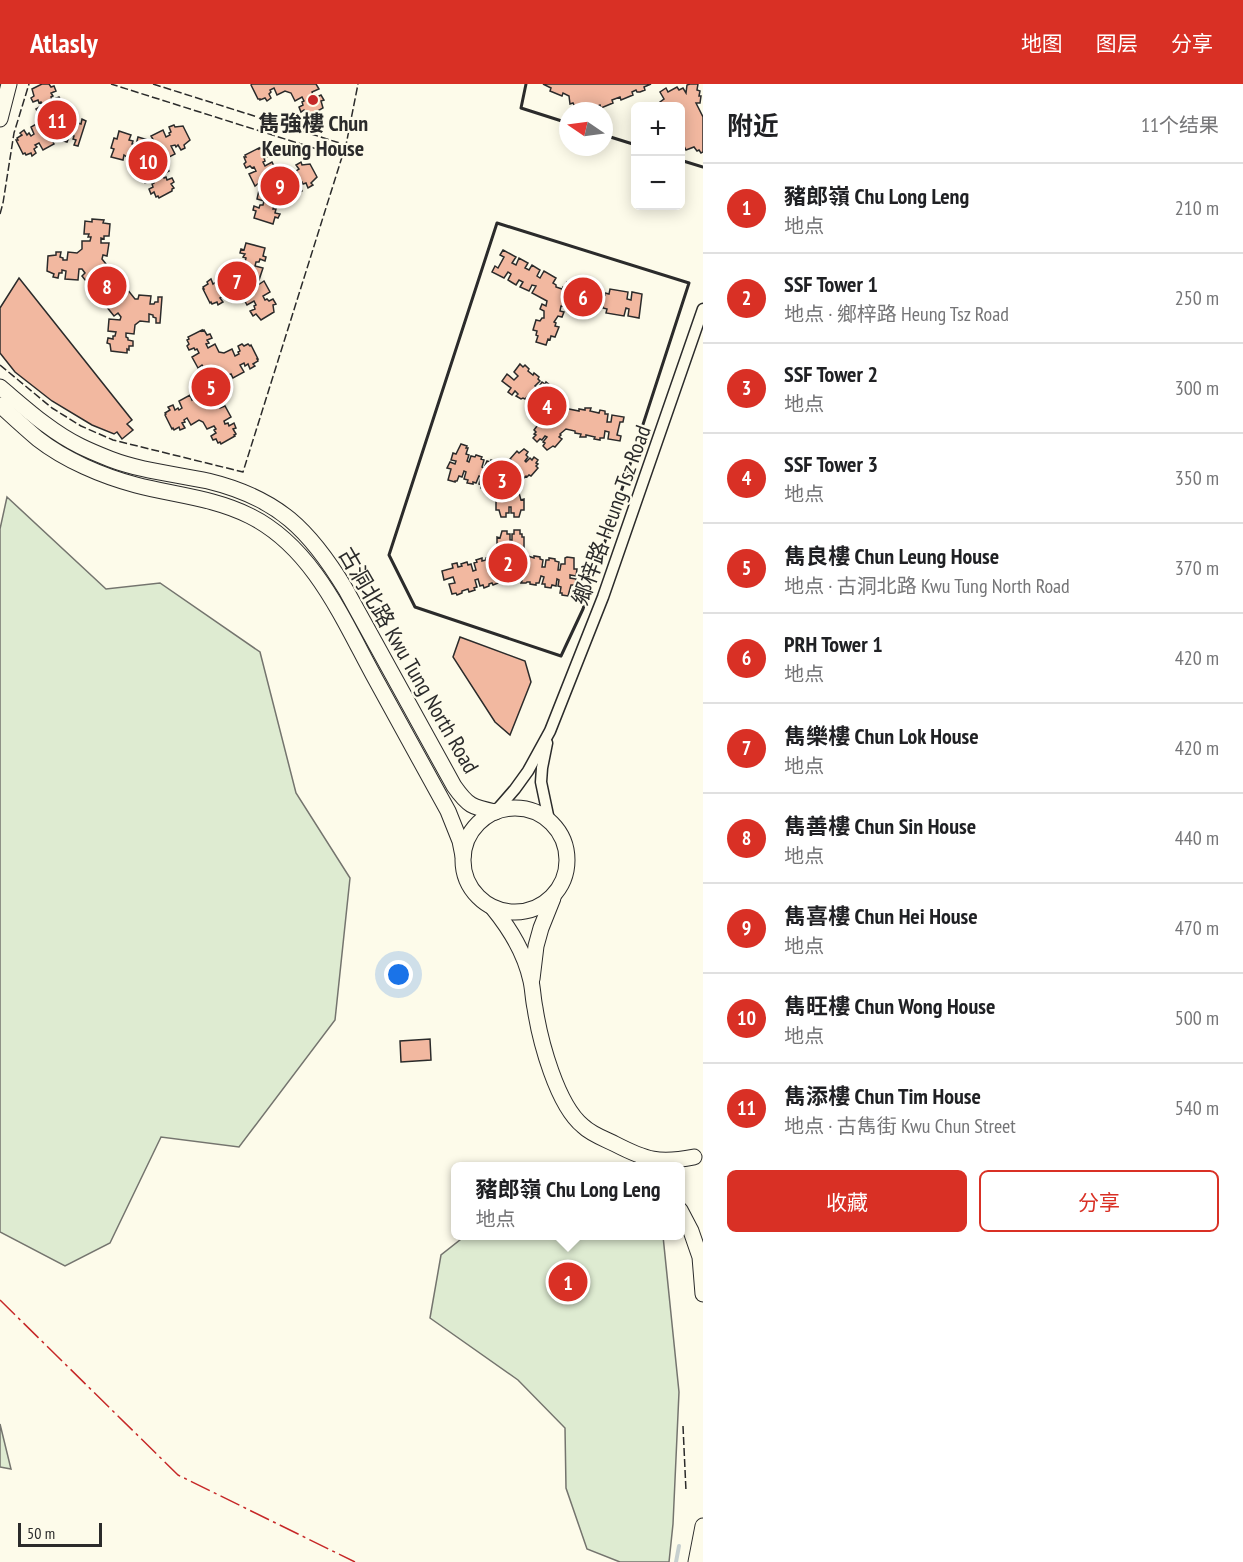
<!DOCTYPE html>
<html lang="zh">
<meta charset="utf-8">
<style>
:root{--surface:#fff;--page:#f2f2f2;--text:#202124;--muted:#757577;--line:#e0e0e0;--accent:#d93025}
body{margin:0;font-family:"PT Sans Narrow","Noto Sans SC",sans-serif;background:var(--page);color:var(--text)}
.controls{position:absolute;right:18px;top:18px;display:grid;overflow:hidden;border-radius:9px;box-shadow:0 3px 15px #0003}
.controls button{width:54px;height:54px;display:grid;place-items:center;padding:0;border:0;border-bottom:2px solid var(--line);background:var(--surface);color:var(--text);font:30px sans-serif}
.compass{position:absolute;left:559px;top:18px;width:54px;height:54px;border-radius:50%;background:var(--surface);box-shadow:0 3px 15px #0003;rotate:283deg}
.scale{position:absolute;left:18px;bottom:15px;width:84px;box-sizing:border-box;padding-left:6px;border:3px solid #2b2b2b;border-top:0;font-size:16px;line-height:21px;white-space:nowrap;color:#2b2b2b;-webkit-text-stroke:4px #fdfbea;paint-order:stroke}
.you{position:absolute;left:399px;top:891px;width:21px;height:21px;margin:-15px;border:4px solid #fff;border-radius:50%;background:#1a73e8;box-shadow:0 0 0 9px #1a73e833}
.badge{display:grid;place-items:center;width:39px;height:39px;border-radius:50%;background:var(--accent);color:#fff;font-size:20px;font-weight:700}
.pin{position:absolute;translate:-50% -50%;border:3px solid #fff;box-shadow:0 2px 6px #0006}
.popup{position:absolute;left:451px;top:1078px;width:234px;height:78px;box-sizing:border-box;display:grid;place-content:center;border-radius:9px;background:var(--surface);filter:drop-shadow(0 2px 4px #0005);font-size:20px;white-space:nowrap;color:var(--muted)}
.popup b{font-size:22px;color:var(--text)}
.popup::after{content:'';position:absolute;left:50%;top:100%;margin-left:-12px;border:12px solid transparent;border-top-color:var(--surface)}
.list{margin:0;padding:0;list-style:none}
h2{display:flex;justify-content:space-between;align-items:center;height:78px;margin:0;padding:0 24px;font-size:26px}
h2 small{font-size:20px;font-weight:400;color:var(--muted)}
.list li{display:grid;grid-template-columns:39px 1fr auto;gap:18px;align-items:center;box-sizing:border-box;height:90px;padding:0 24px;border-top:2px solid var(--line)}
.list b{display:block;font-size:22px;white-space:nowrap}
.list p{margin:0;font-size:20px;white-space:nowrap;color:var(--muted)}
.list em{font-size:20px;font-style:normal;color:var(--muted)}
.actions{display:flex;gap:12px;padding:18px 24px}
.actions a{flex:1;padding:14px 0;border:2px solid var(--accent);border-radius:9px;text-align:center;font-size:21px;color:var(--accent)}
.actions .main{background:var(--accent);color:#fff}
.map{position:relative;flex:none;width:703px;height:1478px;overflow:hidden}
header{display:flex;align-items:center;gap:36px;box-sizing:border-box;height:84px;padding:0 30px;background:var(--accent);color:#fff}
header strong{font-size:28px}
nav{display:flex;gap:33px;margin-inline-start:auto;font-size:21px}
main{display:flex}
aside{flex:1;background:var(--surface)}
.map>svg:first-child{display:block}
</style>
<header>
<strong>Atlasly</strong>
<nav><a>地图</a><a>图层</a><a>分享</a></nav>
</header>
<main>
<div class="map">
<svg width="703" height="1478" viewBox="0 0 703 1478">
<rect width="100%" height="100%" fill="#fdfbea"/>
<g fill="#deebd1" stroke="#74746e" stroke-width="1.5">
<polygon points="7,413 106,505 160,499 260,568 296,709 350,794 335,936 239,1063 161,1053 110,1159 65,1182 0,1148 0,445"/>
<polygon points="465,1152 663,1152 679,1308 673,1440 669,1478 620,1478 587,1465 566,1404 565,1344 518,1296 430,1234 441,1171"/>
<polygon points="0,1340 11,1385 0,1383"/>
</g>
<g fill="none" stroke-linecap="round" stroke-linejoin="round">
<polyline stroke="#c7d0d0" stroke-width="4" points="676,1478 679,1462"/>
</g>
<g fill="#f2b8a0" stroke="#2b2b2b" stroke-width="1.5">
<polygon points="42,0 49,0 51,3 54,2 56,7 51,9 53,12 51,13 52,16 59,13 65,24 56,29 57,32 61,33 63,29 75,33 73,41 77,42 78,39 81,40 82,35 86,37 78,62 74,61 76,56 73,55 74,52 70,51 67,58 54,54 52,56 54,60 43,66 39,59 35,61 37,63 34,65 36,69 32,72 31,69 26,71 25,69 23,70 16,56 18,56 17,54 22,51 20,49 24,46 27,51 29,49 31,52 34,50 31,43 40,38 41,34 36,25 43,21 41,18 39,19 38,16 33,18 31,14 34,12 32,5"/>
<polygon points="252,0 316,0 319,5 312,8 313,12 316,11 317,13 321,11 324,16 321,17 323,24 309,32 304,26 301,28 299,23 303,21 302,18 304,17 302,13 295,17 291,9 285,7 277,11 274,4 270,6 271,8 269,10 271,14 267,17 265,14 260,16 260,15 258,15 251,1"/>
<polygon points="543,0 651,0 644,3 645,6 640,8 637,8 636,6 632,8 633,11 621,16 620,13 612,16 613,19 601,24 600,21 593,24 593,27 577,27 573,19 570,20 569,12 563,9 562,12 550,7 551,4"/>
<polygon points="690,0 698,0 697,6 700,7 699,12 701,12 700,19 696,19 703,33 703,68 701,69 699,66 697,67 694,63 686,66 682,58 684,57 680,50 680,22 662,22 660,18 664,15 660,8 666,4 668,8 677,3 679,6 683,4 686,9 687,1"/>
<polygon points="174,41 175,43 183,42 190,56 184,61 185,64 181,66 178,61 176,63 175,61 171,62 175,70 167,74 165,79 169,87 162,91 164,94 166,93 167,96 172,94 174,98 171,100 174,104 172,105 172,107 159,114 158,112 156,113 154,108 151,110 149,105 153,103 152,100 154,99 152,96 145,99 140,88 144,86 143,83 130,79 132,71 128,70 127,73 124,71 123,76 111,73 114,65 111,64 114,54 117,55 119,47 131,51 129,56 133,57 132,60 136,61 138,53 151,57 149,62 154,63 157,62 151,52 163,46 166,53 170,51 169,49 171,48 169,43"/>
<polygon points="259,64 259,65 261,64 264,69 266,68 269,72 264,74 265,77 263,78 265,82 272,78 276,86 282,88 290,84 294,91 297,89 296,87 299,85 296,81 301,78 302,81 310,80 317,93 311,99 313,101 308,104 306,99 303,100 302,98 298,100 302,107 291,113 286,103 283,105 282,109 286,110 282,123 274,121 273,125 276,125 275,129 280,130 278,134 275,133 273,140 254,134 256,127 253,126 254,122 259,124 260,121 263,121 264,117 257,115 260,102 259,99 255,102 249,90 256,87 254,83 252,84 250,82 246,84 244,80 246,78 244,73 246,73 245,71"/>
<polygon points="92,135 104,136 103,139 110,140 109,152 104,152 104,155 101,154 101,159 109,159 107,172 103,171 102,175 110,185 104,190 107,193 109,192 111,194 115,191 122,199 118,202 120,205 118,207 121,210 127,205 135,215 138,215 139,211 151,212 150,220 154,220 155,218 158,218 158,213 162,213 160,239 156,239 156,234 153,233 153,231 149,230 149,238 140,237 135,241 134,250 126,249 126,253 128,254 128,256 133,257 133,262 129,262 129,266 127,265 127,269 111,267 110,260 107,259 108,254 113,255 113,252 115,252 116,248 108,247 109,235 120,236 121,233 118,229 114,232 106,222 112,217 110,213 107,215 105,212 101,216 95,208 99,205 96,202 99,200 96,197 90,202 82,192 85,189 82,185 79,185 78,196 65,195 66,187 62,186 62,189 59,189 58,194 53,193 54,190 47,187 48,172 56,171 56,168 61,168 60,173 63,174 63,176 67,176 68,168 77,169 82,165 82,157 90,157 91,153 88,153 89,150 84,150 85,137 92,138"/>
<polygon points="246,159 265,164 263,172 266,173 265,177 260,175 259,178 256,178 255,182 263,184 259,196 255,195 253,200 255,203 264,197 270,208 263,212 265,216 267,215 269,217 273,215 276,220 273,221 274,228 261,236 256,230 253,232 250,227 255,225 254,222 256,221 254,217 247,221 241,210 248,206 240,204 239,206 235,208 237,211 229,215 226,208 222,210 223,212 220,214 223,218 218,221 217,218 212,220 211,218 210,219 203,205 204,205 203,203 208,200 207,198 211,195 213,200 216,198 217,201 221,199 217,192 228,186 230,190 233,189 237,176 245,178 246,174 243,173 245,170 240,169 241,165 244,166"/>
<polygon points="503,166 516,173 512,179 516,181 519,174 528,179 525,184 529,186 532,181 540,186 537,192 540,194 544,187 556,194 553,199 556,201 556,203 562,205 563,203 566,204 567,198 581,200 580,208 583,208 585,201 599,203 598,208 605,211 605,209 609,210 610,205 628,208 627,215 631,216 632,208 642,210 639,234 628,232 629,225 626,224 624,232 606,229 607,225 603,224 603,222 600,221 599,223 596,223 595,227 580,225 582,218 578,217 577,224 561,222 560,227 564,228 562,233 558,232 554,238 556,239 555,242 559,243 555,253 551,252 550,256 548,255 546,261 536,258 538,252 536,251 537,247 533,246 536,236 540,237 542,234 544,234 544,227 540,225 542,220 546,222 547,217 532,209 536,202 532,201 529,207 520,203 523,198 519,196 516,201 508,196 511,190 508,188 504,194 492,188 495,182 498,184 504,173 500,171"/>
<polygon points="19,194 132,336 127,340 133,346 122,355 117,348 114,350 92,341 52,317 15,288 0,269 0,224"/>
<polygon points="202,246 202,247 204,246 207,251 210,250 212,254 207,256 209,259 206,260 208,264 215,260 219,268 224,269 232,265 235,272 239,270 238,268 240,267 238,262 242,260 244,262 248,260 250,262 251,261 258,275 257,275 258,277 253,280 255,282 250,285 248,280 245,282 244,279 240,281 244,288 233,294 231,290 228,291 224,305 218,303 217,307 223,308 219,321 220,324 225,322 231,333 224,337 225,340 228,339 229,342 234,339 236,344 233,345 236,350 234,351 235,352 221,360 220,358 218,359 216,355 213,356 211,352 216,349 214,346 216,345 214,342 207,345 203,338 199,336 191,341 187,334 184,336 185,338 182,339 185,344 180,346 179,343 174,346 173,344 172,345 165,331 166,330 165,329 170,326 168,323 173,321 175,326 178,324 179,326 182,324 179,317 190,311 192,316 195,314 199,301 205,303 206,299 200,297 204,284 202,281 198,284 192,273 199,269 197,265 195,266 194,264 189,266 187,262 189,260 187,256 189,255 188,253"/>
<polygon points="520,280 523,283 525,281 529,285 528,287 533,291 534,289 539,293 538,295 540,297 535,302 538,304 542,298 545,300 546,298 551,302 549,304 552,306 553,305 557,308 556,311 562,316 560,318 569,325 579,327 579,325 585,326 585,324 591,324 590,327 599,329 600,326 605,327 605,330 608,330 607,338 611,338 612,331 624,333 623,338 620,338 617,351 621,352 620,357 608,355 609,348 605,347 604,354 600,354 600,356 594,355 595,353 586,351 586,353 580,353 581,350 575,349 575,347 566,345 560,350 561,351 559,353 562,355 555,363 553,362 547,366 543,362 545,359 543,358 547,353 545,352 542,356 540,355 537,358 533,354 536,351 534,350 536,348 534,346 540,338 542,339 544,337 546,339 548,336 547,333 541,329 540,330 534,323 533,325 528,321 530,319 527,317 532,311 530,310 525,315 523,314 521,315 516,312 518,310 515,307 512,311 508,308 511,304 502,297 507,290 514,296 518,292 514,288"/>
<polygon points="461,360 467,362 466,364 468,364 466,370 469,371 467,377 469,378 471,372 475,373 476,371 482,373 481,375 484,376 482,383 484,384 487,377 490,378 491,376 496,378 496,380 504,381 504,383 508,385 512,381 510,379 512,377 510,375 517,367 519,369 524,365 528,368 526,371 528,373 525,377 526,378 530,374 532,376 534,373 538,376 536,379 538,380 536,382 538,384 531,392 529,391 527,393 526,392 523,395 519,409 521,416 524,415 524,426 521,426 519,433 514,433 514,429 511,429 511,423 509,423 509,429 506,429 506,433 501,433 499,426 496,426 496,416 499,416 499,413 501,413 501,408 496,406 496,408 488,403 487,405 481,404 482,401 479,400 481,393 479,392 476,399 473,398 473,400 467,399 468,396 464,395 466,388 464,387 462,393 459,392 457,397 455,397 455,398 448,396 451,385 447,384 450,378 455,380 456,377 451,376 453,369 456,370"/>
<polygon points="514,446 520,446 520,450 522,450 522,453 524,453 524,464 522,464 520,471 518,471 518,477 520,477 521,472 525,473 525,471 534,474 534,472 540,473 540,475 543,476 542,483 545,483 546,476 549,476 549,474 555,475 555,477 559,478 558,486 560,486 561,480 565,480 565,474 567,473 574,474 574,485 577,485 576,492 570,491 570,494 576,495 575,501 571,501 568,512 562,511 562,509 560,509 561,503 558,502 559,496 557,495 556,502 552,501 551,504 545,503 545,500 542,500 544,493 541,492 539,499 536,499 536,501 530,500 530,498 527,498 526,499 521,499 522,497 517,496 517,492 510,491 500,493 501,495 497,496 498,499 493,501 492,499 489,500 489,502 484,504 483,501 480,502 478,495 475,496 477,503 474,504 475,506 469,508 468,505 462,507 462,509 457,511 456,509 452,510 449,500 455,499 453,493 444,496 442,487 453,484 452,480 457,479 458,483 462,482 461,480 467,478 468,481 471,480 473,487 476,486 474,479 477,478 476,476 482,474 482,477 486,476 486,474 491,472 491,474 502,471 502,467 500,467 500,464 497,464 497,453 500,454 502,447 507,447 507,450 510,450 510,456 512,456 512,450 514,450"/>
<polygon points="460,553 525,577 531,598 510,651 495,638 453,573"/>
<polygon points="430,955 431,976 401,978 400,957"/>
</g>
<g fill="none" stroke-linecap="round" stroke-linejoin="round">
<g stroke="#2b2b2b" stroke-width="13">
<g id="minor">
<polyline points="547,659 542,684 541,698 549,736"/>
<polyline points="495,728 515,705 528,687 550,647 603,513 703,225"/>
</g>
</g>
<g stroke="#2b2b2b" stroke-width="17">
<g id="secondary">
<polyline points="0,35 9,0"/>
<path d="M0 303C25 324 51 348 80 362 90 367 100 371 110 375 141 387 175 390 208 397 278 414 310 446 346 506L454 702C468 722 472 723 495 728"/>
<path d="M0 321C12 332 25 344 38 355 65 376 102 392 136 401 174 411 215 414 250 432 314 464 343 536 376 596 400 639 424 683 448 727L460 757 463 772"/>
<circle cx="515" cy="776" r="52"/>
<path d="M493 824C511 846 525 869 531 897 533 906 533 915 535 924 540 957 557 1021 583 1042 591 1050 605 1055 615 1060 646 1076 659 1080 694 1073"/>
<polyline points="532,895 536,862 541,844 553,814"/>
<polyline points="680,1126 691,1147 700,1173 703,1210"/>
<polyline points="696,1478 703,1442"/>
</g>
</g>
<use href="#minor" stroke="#fdfbea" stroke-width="10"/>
<use href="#secondary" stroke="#fdfbea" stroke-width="15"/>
<g stroke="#2b2b2b" stroke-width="1.5" stroke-dasharray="8 3" stroke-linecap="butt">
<polyline points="153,0 346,61 358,0"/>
<polyline points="0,130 3,119 14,49 29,0"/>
<polygon points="497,139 689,199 583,525 561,572 415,523 389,471"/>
<polyline points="0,281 52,324 81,342 113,356 243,388 342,73 111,0"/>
<polyline points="683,1342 686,1407"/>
</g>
<g stroke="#2b2b2b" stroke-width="3">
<polyline points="526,0 521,24 568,39"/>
<polyline points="604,51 636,61"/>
<polyline points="680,76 703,83"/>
<polygon points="497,139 689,199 583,525 561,572 415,523 389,471"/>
</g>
<polyline stroke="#c62828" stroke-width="1.5" stroke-dasharray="21 4.5 3 4.5" stroke-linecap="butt" points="0,1216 178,1391 355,1478"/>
</g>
<circle fill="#c62828" stroke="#fdfbea" stroke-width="2" cx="313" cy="16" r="6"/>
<g text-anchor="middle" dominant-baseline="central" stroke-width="4.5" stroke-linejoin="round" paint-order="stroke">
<g font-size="22" font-weight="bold" fill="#2b2b2b" stroke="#fdfbea">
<text x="313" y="39">雋強樓 Chun<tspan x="313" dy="25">Keung House</tspan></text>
</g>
<g font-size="22" fill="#2b2b2b" stroke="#fdfbea">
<text transform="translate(611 431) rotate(-70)">鄉梓路 Heung Tsz Road</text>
<text transform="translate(409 576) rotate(60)">古洞北路 Kwu Tung North Road</text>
</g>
</g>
</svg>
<div class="controls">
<button>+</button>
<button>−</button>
</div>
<svg class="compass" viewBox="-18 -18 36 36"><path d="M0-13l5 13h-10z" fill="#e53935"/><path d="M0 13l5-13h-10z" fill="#757577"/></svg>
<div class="scale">50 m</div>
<div class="you"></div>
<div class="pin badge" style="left:568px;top:1198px">1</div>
<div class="popup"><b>豬郎嶺 Chu Long Leng</b>地点</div>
<div class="pin badge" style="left:508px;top:479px">2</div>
<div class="pin badge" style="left:502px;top:396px">3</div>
<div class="pin badge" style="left:547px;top:322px">4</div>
<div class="pin badge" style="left:211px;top:303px">5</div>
<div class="pin badge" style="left:583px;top:213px">6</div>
<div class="pin badge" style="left:237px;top:197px">7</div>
<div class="pin badge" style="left:107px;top:202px">8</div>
<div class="pin badge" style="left:280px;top:102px">9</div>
<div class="pin badge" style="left:148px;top:77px">10</div>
<div class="pin badge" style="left:57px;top:36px">11</div>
</div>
<aside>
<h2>附近<small>11个结果</small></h2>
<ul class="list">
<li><span class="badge">1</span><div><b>豬郎嶺 Chu Long Leng</b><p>地点</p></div><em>210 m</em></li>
<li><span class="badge">2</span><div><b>SSF Tower 1</b><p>地点 · 鄉梓路 Heung Tsz Road</p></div><em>250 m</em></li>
<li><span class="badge">3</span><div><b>SSF Tower 2</b><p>地点</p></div><em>300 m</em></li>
<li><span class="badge">4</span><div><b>SSF Tower 3</b><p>地点</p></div><em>350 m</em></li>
<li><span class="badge">5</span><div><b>雋良樓 Chun Leung House</b><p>地点 · 古洞北路 Kwu Tung North Road</p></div><em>370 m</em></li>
<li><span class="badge">6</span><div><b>PRH Tower 1</b><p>地点</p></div><em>420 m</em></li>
<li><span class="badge">7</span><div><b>雋樂樓 Chun Lok House</b><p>地点</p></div><em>420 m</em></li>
<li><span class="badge">8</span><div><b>雋善樓 Chun Sin House</b><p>地点</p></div><em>440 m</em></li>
<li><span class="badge">9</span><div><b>雋喜樓 Chun Hei House</b><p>地点</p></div><em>470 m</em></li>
<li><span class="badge">10</span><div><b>雋旺樓 Chun Wong House</b><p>地点</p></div><em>500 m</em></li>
<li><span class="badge">11</span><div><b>雋添樓 Chun Tim House</b><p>地点 · 古雋街 Kwu Chun Street</p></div><em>540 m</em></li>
</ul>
<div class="actions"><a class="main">收藏</a><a>分享</a></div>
</aside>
</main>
